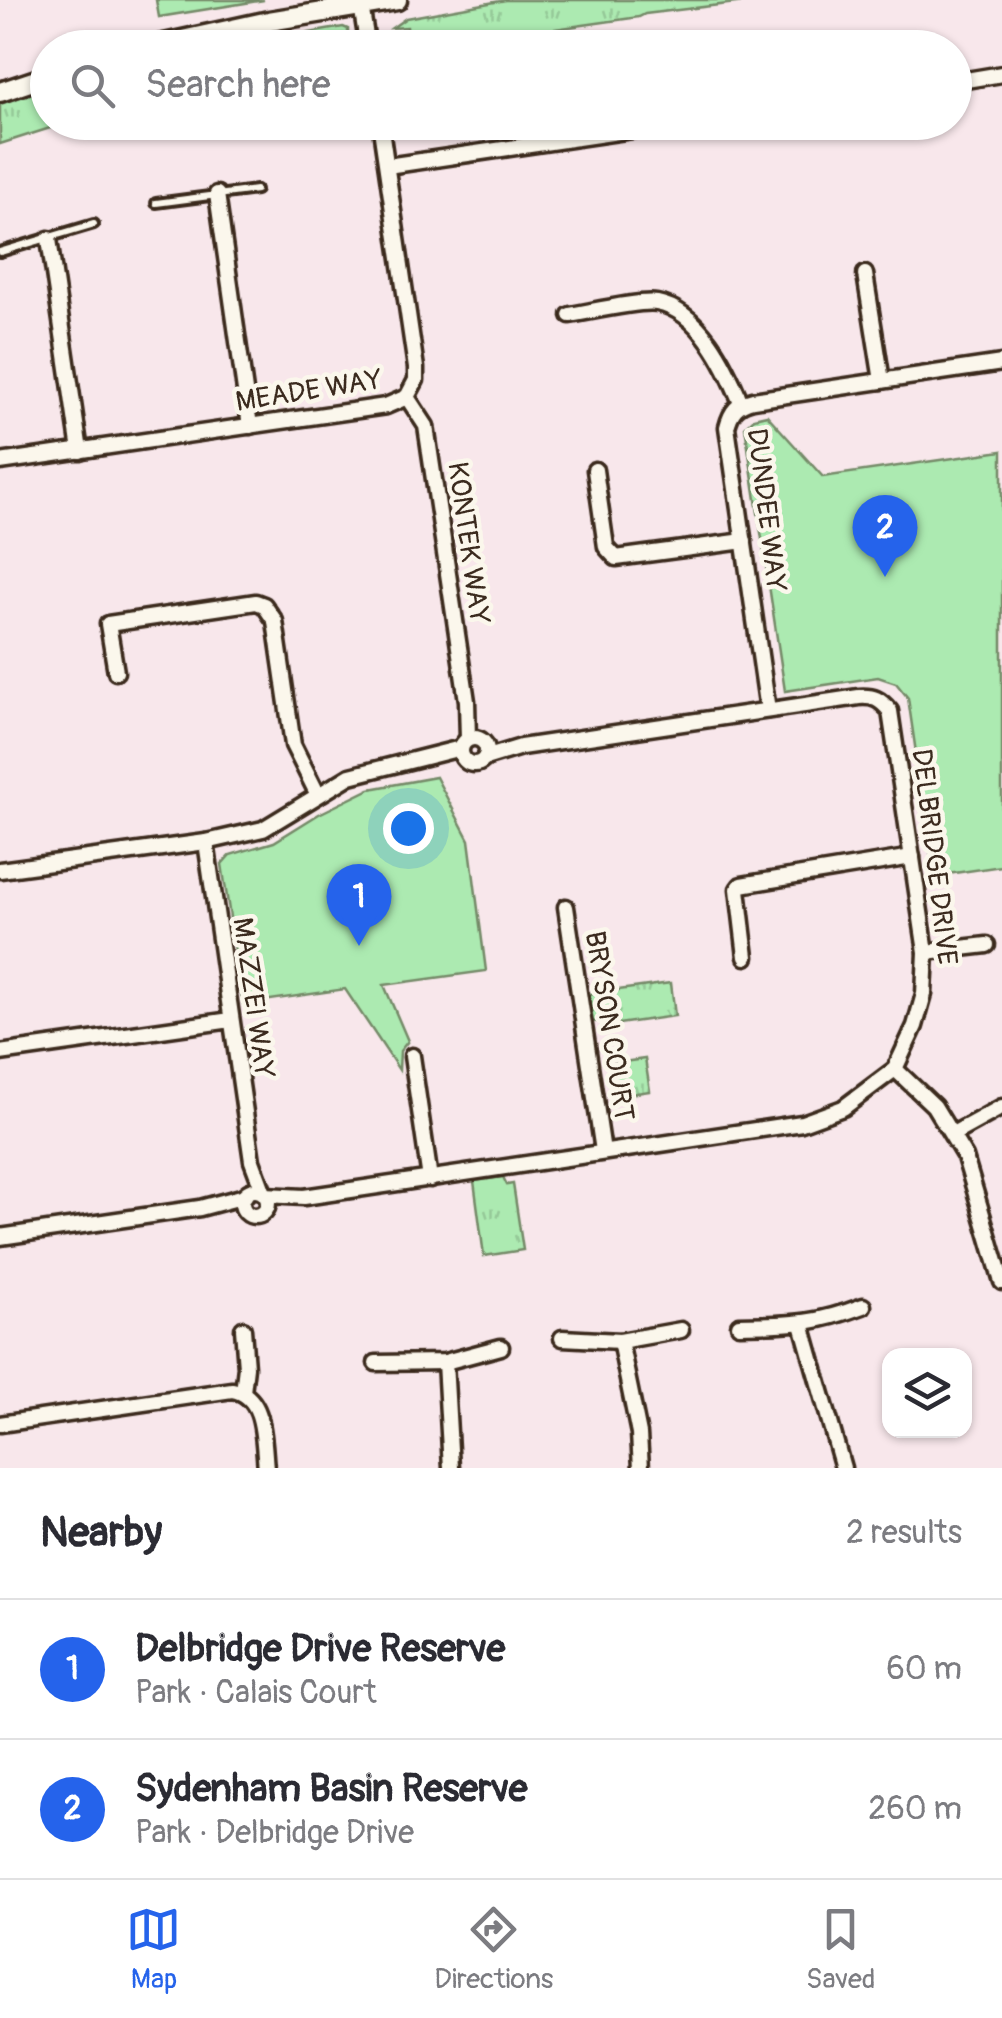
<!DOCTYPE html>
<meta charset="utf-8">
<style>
:root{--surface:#fff;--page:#f2f2f3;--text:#2b2b33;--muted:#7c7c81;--line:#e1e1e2;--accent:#2563eb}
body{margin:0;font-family:Pangolin,sans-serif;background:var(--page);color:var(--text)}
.controls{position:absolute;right:30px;bottom:30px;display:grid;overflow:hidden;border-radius:20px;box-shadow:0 2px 8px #0004}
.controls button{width:90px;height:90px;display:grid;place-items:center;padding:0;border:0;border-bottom:2px solid var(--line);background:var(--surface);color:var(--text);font:50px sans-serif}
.you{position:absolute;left:408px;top:828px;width:35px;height:35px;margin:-25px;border:8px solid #fff;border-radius:50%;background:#1a73e8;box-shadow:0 0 0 15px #1a73e833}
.badge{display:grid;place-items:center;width:65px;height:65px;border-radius:50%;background:var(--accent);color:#fff;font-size:32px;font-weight:700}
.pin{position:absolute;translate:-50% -82px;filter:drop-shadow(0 2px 5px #0008)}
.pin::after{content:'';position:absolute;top:52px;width:35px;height:30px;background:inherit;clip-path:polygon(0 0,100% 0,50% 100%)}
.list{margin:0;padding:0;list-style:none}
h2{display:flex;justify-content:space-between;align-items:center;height:130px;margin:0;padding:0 40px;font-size:42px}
h2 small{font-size:32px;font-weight:400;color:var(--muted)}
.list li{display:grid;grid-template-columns:65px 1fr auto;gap:30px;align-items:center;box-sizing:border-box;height:140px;padding:0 40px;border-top:2px solid var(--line)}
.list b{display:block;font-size:38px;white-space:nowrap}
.list p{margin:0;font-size:32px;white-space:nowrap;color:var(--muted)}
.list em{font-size:32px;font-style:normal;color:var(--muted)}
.icon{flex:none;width:55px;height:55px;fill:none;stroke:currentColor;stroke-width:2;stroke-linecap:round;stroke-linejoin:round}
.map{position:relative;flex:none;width:1002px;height:1468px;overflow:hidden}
.search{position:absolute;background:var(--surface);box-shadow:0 2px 8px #0004;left:30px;right:30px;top:30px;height:110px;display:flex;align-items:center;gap:25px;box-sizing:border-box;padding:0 35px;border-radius:55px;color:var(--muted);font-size:38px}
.sheet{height:410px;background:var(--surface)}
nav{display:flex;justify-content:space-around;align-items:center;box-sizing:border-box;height:140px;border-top:2px solid var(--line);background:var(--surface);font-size:28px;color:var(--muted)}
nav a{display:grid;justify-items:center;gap:5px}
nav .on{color:var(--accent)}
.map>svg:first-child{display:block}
</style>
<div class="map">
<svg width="1002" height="1468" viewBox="0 0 1002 1468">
<defs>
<pattern id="grass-tufts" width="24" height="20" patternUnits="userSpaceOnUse" patternTransform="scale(2.5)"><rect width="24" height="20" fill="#aceab1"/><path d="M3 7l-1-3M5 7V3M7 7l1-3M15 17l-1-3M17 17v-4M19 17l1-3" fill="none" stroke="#95c998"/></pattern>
</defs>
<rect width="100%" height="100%" fill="#f8e7eb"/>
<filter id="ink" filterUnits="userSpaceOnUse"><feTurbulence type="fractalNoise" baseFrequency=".01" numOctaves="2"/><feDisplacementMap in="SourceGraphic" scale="20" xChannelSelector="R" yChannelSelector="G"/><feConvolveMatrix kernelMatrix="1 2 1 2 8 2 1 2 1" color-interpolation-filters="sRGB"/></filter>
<g filter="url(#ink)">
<g fill="url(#grass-tufts)" stroke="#748a68" stroke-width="2.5">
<polygon points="506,0 761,0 645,14 639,17 450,44 409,47 407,27 392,28 406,18"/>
<polygon points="343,27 348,29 348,34 329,38 331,47 230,47"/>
<polygon points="47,88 48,122 66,123 0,144 0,104"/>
<polygon points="671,983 675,1016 604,1026 603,1021 591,1022 588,994"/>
<polygon points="645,1059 650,1091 616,1096 613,1094 608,1064"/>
<polygon points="503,1177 507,1185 513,1184 523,1250 484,1256 474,1181"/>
</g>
<g fill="#aceab1" stroke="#748a68" stroke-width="2.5">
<polygon points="156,0 264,0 159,17"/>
<polygon points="767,415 823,477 1002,451 1002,866 934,876 908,698 896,683 878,677 785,691 745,427 754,418"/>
<polygon points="436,777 469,840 486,971 384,985 408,1041 400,1051 399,1070 345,989 243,1004 222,864 230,855 274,842 319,814 370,789"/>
</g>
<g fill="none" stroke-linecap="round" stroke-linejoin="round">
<g stroke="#3b2a1e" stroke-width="14">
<g id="service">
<polyline points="156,203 256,190"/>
<polyline points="0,252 94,224"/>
</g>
</g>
<g stroke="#3b2a1e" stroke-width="21">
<g id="minor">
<polyline points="361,5 368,48"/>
<polyline points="954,82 1002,74"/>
<polyline points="387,166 686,122"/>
<polyline points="217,194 250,426"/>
<polyline points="49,239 80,451"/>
<polyline points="865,274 882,381"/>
<path d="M570 315C589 312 640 300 657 303 700 311 726 366 741 403"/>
<polyline points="407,397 426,426 467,701 468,739"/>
<polyline points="0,462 386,406 407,397 416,380 416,368 380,122"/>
<polyline points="595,470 606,547 616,558 744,541"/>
<polyline points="116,672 108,624 256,602 264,605 275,621 293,745 317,793"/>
<path d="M768 710 727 427C731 411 737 404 753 400L1002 363"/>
<circle cx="474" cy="751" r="13"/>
<polyline points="206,842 252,1161 264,1193"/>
<polyline points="0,870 206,842 263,829 350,776 461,748"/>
<polyline points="566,907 603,1151"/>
<polyline points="926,952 987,945"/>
<polyline points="746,957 738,889 741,885 912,857"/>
<polyline points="0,1053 231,1020"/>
<polyline points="412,1056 430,1179"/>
<polyline points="895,1069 934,1106 965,1157 1002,1282"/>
<polyline points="953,1134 1002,1107"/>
<circle cx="255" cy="1203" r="13"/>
<path d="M265 1195 304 1197 802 1123 843 1108 895 1069 915 1026 924 994 926 952 890 711C880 699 874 696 859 697L521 747 485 758"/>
<polyline points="0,1237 200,1208 245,1196"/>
<polyline points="802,1324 843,1468"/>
<path d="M739 1325C791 1324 813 1325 863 1306"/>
<polyline points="562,1338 620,1341 681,1330"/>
<polyline points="620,1341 639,1434 641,1468"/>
<polyline points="445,1362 451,1468"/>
<polyline points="376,1363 445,1362 501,1347"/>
<polyline points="243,1392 246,1367 243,1329"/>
<path d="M0 1424 232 1390C266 1395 263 1441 266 1468"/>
</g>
</g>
<g stroke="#3b2a1e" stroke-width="25">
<g id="tertiary">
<polyline points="146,48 269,21 397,0"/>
<polyline points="0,92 48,76"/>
</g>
</g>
<use href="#service" stroke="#fbf7ec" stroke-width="6"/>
<use href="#minor" stroke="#fbf7ec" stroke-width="14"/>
<use href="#tertiary" stroke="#fbf7ec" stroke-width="18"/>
</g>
</g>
<g text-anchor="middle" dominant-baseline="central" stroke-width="9" stroke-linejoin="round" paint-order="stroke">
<g font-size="28" fill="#3b2a1e" stroke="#fbf7ec">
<text transform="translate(309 391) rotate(-9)">MEADE WAY</text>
<text transform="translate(766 510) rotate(83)">DUNDEE WAY</text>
<text transform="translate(468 543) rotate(82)">KONTEK WAY</text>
<text transform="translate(934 857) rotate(83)">DELBRIDGE DRIVE</text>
<text transform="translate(253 998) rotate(82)">MAZZEI WAY</text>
<text transform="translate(609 1026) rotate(81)">BRYSON COURT</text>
</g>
</g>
</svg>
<div class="controls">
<button><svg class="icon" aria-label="layers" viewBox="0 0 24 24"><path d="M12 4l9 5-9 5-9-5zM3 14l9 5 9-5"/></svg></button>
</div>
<div class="you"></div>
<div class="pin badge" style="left:359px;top:946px">1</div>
<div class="pin badge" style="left:885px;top:577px">2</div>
<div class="search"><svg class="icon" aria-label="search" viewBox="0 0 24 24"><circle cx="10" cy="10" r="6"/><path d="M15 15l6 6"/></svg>Search here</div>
</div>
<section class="sheet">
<h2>Nearby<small>2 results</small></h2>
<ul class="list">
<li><span class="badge">1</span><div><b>Delbridge Drive Reserve</b><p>Park · Calais Court</p></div><em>60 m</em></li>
<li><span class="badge">2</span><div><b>Sydenham Basin Reserve</b><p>Park · Delbridge Drive</p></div><em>260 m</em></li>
</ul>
</section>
<nav>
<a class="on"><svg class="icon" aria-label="map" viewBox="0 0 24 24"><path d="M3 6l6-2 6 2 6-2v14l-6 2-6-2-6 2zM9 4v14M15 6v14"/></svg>Map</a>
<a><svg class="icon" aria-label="directions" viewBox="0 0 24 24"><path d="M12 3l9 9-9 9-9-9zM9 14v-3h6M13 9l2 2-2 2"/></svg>Directions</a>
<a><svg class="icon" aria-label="saved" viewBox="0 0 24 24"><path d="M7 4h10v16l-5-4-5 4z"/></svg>Saved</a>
</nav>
